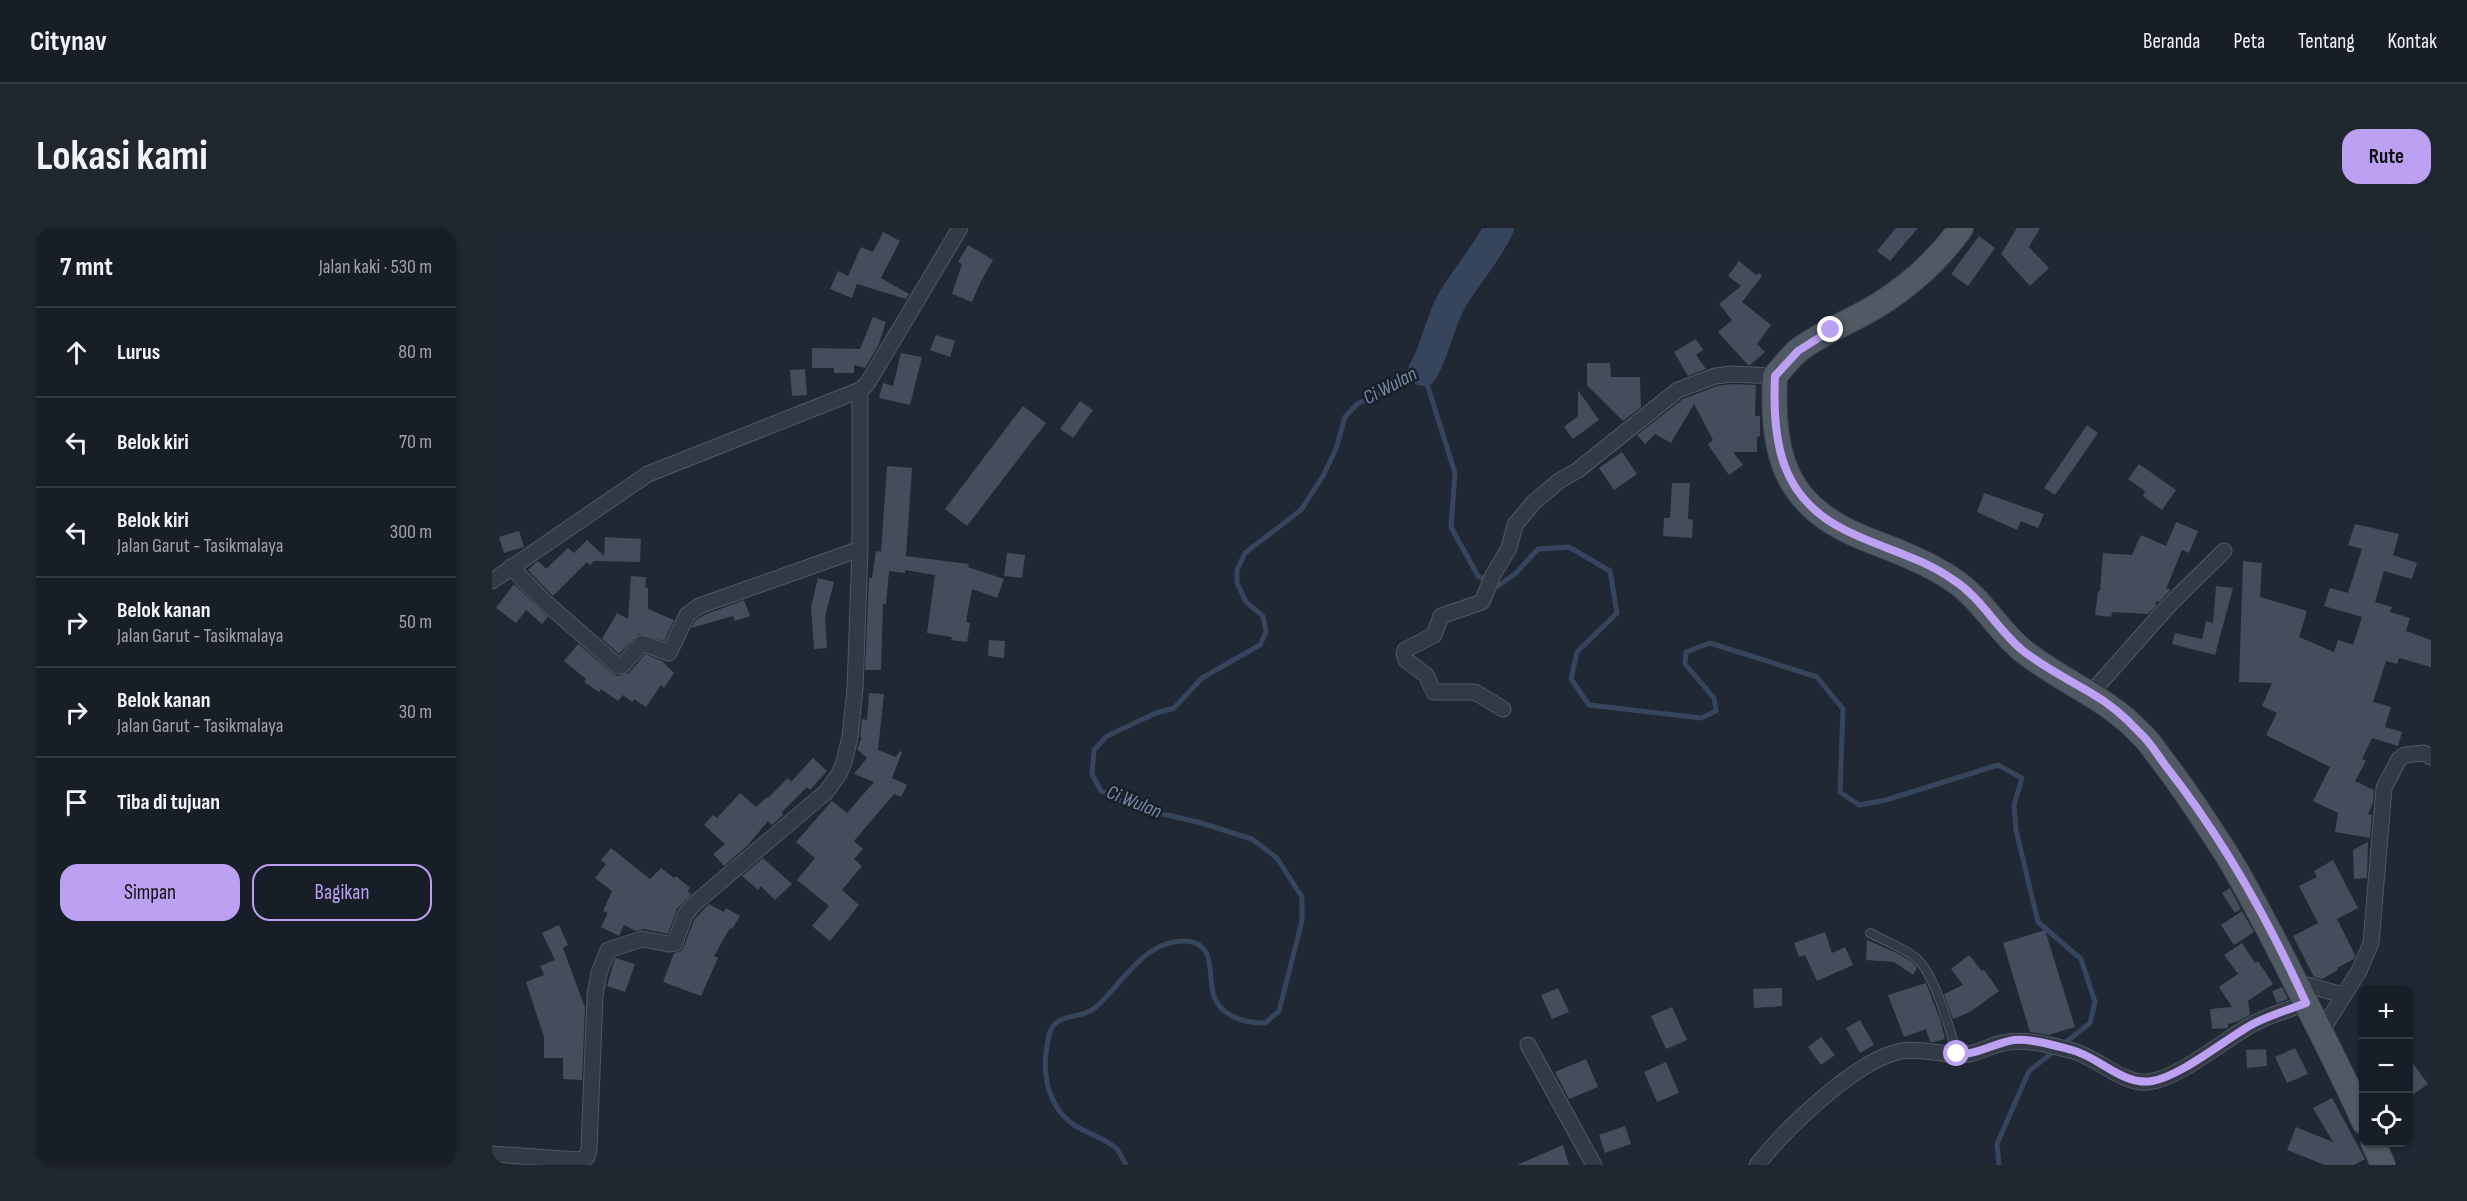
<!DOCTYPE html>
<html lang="id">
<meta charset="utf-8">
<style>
:root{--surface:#181e27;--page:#21272f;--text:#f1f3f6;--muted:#9fa2a7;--line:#363c44;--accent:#bca0f2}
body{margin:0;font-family:"Sofia Sans Condensed",sans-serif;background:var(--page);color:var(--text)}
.controls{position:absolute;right:18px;bottom:18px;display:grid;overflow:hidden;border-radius:12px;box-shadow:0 2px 4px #0004}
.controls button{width:54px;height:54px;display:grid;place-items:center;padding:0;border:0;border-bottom:2px solid var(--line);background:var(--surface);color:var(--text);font:30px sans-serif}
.stop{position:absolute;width:18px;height:18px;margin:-14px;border:4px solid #bca0f2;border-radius:50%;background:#fff}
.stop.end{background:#bca0f2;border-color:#fff;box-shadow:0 2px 6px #0008}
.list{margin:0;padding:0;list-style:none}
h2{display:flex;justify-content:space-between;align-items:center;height:78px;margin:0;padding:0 24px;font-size:26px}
h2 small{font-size:20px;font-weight:400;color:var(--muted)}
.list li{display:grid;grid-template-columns:39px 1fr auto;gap:18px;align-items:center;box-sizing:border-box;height:90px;padding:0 24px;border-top:2px solid var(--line)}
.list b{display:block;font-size:22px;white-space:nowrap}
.list p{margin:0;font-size:20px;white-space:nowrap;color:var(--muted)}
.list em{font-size:20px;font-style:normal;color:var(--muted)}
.actions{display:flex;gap:12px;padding:18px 24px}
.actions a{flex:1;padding:14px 0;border:2px solid var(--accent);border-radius:18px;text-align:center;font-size:21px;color:var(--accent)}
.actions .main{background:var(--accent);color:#111}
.icon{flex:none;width:33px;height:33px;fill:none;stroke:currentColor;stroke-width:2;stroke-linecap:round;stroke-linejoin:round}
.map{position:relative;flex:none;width:1939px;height:937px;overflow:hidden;border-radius:18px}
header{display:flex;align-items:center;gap:36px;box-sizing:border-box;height:84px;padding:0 30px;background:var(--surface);border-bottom:2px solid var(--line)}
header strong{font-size:28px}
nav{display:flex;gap:33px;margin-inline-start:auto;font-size:21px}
.intro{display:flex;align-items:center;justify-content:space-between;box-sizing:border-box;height:144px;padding:0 36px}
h1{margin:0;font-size:42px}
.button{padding:15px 27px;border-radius:18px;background:var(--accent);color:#111;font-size:21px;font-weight:700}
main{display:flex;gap:36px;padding:0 36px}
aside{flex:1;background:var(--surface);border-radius:18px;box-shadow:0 2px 4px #0004}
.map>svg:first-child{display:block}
</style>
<header>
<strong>Citynav</strong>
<nav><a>Beranda</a><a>Peta</a><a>Tentang</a><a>Kontak</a></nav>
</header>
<div class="intro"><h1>Lokasi kami</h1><a class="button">Rute</a></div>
<main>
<aside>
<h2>7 mnt<small>Jalan kaki · 530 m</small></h2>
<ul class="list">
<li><svg class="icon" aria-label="ahead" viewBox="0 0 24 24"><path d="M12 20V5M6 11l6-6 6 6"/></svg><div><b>Lurus</b></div><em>80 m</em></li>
<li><svg class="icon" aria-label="left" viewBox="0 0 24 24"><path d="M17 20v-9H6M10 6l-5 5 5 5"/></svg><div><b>Belok kiri</b></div><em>70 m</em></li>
<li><svg class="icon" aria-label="left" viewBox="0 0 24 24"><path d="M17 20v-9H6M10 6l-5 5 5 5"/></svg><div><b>Belok kiri</b><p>Jalan Garut - Tasikmalaya</p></div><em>300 m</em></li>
<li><svg class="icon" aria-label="right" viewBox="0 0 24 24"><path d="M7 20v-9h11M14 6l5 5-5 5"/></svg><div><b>Belok kanan</b><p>Jalan Garut - Tasikmalaya</p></div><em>50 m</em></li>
<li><svg class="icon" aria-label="right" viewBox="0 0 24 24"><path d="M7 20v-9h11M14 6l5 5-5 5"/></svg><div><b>Belok kanan</b><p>Jalan Garut - Tasikmalaya</p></div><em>30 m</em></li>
<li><svg class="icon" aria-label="arrive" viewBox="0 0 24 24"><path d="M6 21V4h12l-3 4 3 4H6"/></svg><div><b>Tiba di tujuan</b></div></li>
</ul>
<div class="actions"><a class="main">Simpan</a><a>Bagikan</a></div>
</aside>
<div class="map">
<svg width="1939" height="937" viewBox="0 0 1939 937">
<rect width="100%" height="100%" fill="#202834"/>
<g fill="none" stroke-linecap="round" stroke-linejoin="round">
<path stroke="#36455c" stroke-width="5" d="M634 937C631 932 628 925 625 921 613 909 591 905 578 894 557 877 551 849 554 824 555 816 556 805 561 798 570 787 587 789 598 783 605 780 610 773 615 768 637 744 658 712 693 713 727 714 714 752 723 771 732 790 755 795 773 795L787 783 810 693V669L785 630 760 611 706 594 644 580 609 563 600 546 602 522 615 508 664 485 682 480 710 450 768 417 774 404 771 388 754 374 745 355V342L753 325 809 282 831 248 844 221 853 189 865 176 919 152 931 143 963 245 959 299 986 348 1006 358 1024 345 1046 321 1077 319 1118 343 1125 385 1085 424 1079 451 1097 477 1209 490 1224 483 1222 470 1193 436 1194 424 1218 415 1325 449 1351 481 1348 564 1367 577 1394 572 1506 537 1530 550 1522 577 1524 602 1546 694 1589 731 1603 774 1598 795 1537 843 1505 916 1507 937"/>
<path stroke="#36455c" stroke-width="30" d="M931 143C944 121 947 96 959 74 974 48 994 27 1007 0"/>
</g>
<g fill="#444d5b">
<polygon points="1404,0 1426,0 1398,33 1385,23"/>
<polygon points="1525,0 1548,0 1537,19 1557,40 1538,58 1509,26"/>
<polygon points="391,4 408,13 389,50 417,66 414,71 365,56 360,70 338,61 346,43 356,48 369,19 381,24"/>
<polygon points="1487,8 1503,20 1476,58 1459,46"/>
<polygon points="476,17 501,32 488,55 480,74 460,66 470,36 466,34"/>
<polygon points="1247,33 1264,47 1267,45 1270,48 1250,74 1279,97 1265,116 1273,124 1258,137 1256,137 1226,104 1240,92 1227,76 1249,58 1236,48"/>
<polygon points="381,89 394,94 386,118 373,140 362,137 362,145 342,145 342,140 320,140 320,120 368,121"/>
<polygon points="444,107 463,113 458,129 438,122"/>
<polygon points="1204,111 1211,122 1204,127 1214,141 1196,148 1182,124"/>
<polygon points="409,125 430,129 418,177 387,170 391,155 401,158"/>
<polygon points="1095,135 1118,135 1119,149 1148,149 1149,179 1131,193 1095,157"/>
<polygon points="313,141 315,167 300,168 298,142"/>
<polygon points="1240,156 1264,157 1263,188 1268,188 1268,208 1265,209 1265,224 1241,224 1251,237 1237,247 1219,221 1216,216 1221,212 1202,176 1179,215 1163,206 1153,216 1145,207 1191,171 1225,158"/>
<polygon points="1086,162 1107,192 1081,211 1072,199 1086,188"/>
<polygon points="588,173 601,182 581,210 568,201"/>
<polygon points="531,178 554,195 475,298 453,281"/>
<polygon points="1595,197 1606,205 1563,267 1552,260"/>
<polygon points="1130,224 1145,246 1122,262 1107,240"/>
<polygon points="1647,236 1684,262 1670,282 1651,268 1653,263 1636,251"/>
<polygon points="395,238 420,240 414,328 477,336 476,339 512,351 505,370 480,361 474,394 478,395 475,414 459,412 460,409 435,405 443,347 413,342 413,345 397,343 394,376 391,376 389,442 373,442 377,350 380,350 384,323 389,324"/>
<polygon points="1180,255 1198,255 1196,291 1201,292 1200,310 1171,308 1172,290 1178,290"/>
<polygon points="1492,265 1552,286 1546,300 1529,293 1525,302 1485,284"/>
<polygon points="1684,294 1706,303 1697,325 1690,322 1674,361 1679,361 1667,374 1664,373 1664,378 1656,386 1620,384 1619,389 1603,387 1606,363 1608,363 1611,325 1640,327 1649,307 1674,318"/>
<polygon points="1863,296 1907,306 1901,327 1925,335 1920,351 1892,343 1883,374 1900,379 1898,384 1918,390 1914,403 1939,412 1939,439 1907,430 1905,436 1894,433 1881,474 1899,479 1893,499 1910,504 1906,518 1880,510 1870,531 1874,533 1863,553 1882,562 1881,575 1876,586 1880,587 1878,610 1843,604 1846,585 1821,573 1838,539 1774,507 1785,485 1770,478 1780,455 1747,454 1751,333 1770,335 1768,369 1815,383 1807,409 1842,424 1846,412 1861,417 1870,389 1832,378 1838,360 1856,365 1870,321 1856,317"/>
<polygon points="27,303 32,319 12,325 7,309"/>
<polygon points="113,309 149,311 148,334 102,333 98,337 95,334 61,368 36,342 46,333 54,341 76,320 82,325 95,312 112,328"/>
<polygon points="515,325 533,327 530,350 512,348"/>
<polygon points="139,348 154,349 153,359 156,360 156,381 182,392 172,413 147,406 127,426 110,411 125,385 136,391"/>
<polygon points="326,350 342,354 333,389 335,420 322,421 319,379"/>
<polygon points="22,356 56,389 50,396 34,382 24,395 4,380"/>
<polygon points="1724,358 1741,360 1723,427 1680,416 1683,405 1710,411 1714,393 1721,395"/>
<polygon points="252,372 258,388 243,393 241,388 199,400 203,393 212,387"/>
<polygon points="497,412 513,413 512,430 496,428"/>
<polygon points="86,416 120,445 125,448 137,445 153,426 170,433 182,445 172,460 169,457 154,479 142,471 140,474 131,467 126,473 109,461 107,464 92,454 94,451 72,433"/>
<polygon points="377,465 392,466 386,522 404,529 408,523 410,524 400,550 415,557 409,569 402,566 362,613 371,621 362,631 370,638 350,662 367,677 338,713 320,698 337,678 305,652 323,630 304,614 340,573 355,585 382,554 362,546 375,530 365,521 370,509 368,509 370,491 375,492"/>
<polygon points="321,530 335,543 318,562 315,559 290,584 291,587 280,597 276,593 256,617 232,638 221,626 233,616 212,597 221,587 225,590 248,565 264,579 275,569 276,570 296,550 299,554"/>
<polygon points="1876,614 1875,650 1862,651 1861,622"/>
<polygon points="119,620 158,651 169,640 182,650 184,648 198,660 195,663 199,666 185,681 176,706 152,701 144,703 132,697 127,708 109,699 116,685 111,683 120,663 103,650 114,636 109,632"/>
<polygon points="271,630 300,656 283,672 269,658 266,662 250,648"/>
<polygon points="1841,632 1866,680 1845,691 1863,727 1862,731 1845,740 1846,742 1830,751 1822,749 1801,708 1826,695 1807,658 1825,649 1822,643"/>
<polygon points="1738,660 1749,681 1743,685 1730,665"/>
<polygon points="217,676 232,684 234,680 248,688 240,701 238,700 222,728 226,730 209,768 171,754 182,725 189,723 192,718 202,692"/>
<polygon points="1750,683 1762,704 1742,717 1729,697"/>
<polygon points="67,697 76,717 71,720 93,780 90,852 71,851 71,830 52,830 52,809 34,754 52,747 48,738 63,732 50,705"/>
<polygon points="1553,702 1583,799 1556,807 1538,804 1511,715"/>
<polygon points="1333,704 1340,725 1353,719 1361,737 1325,753 1313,727 1307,729 1302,715"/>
<polygon points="1375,712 1405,725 1420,734 1425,740 1421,747 1402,734 1374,732"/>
<polygon points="1750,715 1763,735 1766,733 1781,756 1756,773 1758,787 1744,794 1736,796 1736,800 1720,801 1718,781 1740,779 1727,759 1746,746 1732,727"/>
<polygon points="1477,727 1490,743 1492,742 1507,763 1478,784 1461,791 1452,766 1471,757 1459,741"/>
<polygon points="123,730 143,736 133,764 115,758"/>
<polygon points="1434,755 1448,791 1453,811 1442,814 1438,814 1434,801 1412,809 1396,767"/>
<polygon points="1790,759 1796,771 1785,775 1780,763"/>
<polygon points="1066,760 1077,784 1060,791 1049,767"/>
<polygon points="1290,760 1290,778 1262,780 1261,761"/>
<polygon points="1180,779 1195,812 1174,821 1159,788"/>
<polygon points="1368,792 1382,817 1368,825 1354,800"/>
<polygon points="1329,809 1343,827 1329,837 1316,819"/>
<polygon points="1803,820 1816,846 1795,855 1783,829"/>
<polygon points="1774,821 1775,838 1755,840 1754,822"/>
<polygon points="1917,830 1936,856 1917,869"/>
<polygon points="1094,831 1106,859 1077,871 1063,844"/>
<polygon points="1174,834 1187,865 1165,874 1152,844"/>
<polygon points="1840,870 1873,931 1862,937 1833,937 1795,922 1804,899 1841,914 1821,880"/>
<polygon points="1133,898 1139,916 1113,925 1107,907"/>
<polygon points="1071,917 1077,937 1025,937"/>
</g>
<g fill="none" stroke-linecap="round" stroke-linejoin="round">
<g stroke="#515763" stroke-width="10">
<path id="service" d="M1378 705C1393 713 1411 719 1424 730 1443 746 1458 802 1465 826"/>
</g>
<g stroke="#515763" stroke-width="17">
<g id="minor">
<polyline points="19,339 53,374 126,438 130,438 150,415 177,425 195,387 207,378 368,321"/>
<polyline points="0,353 156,246 368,162 375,156 468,0"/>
<polyline points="1599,465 1679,375 1732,323"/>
<polyline points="1011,481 983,464 942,464 934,447 914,432 912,426 913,422 942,407 949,388 990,374 1001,347 1017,320 1023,297 1041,275 1067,253 1086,242 1186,162 1223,148 1240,146 1283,148"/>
<polyline points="1804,754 1851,767"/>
<polyline points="1829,804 1867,743 1879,715 1892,560 1907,531 1913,527 1932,525 1939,529"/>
<polyline points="1036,817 1102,937"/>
<polyline points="0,926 86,932 95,929 97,921 103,767 107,745 116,722 150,711 177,716 183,715 193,687 202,676 334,564 347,546 352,534 358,509 363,461 368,321 368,162"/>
<path d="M1265 937C1293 901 1364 832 1409 823 1432 819 1454 829 1477 826 1489 824 1499 817 1511 815 1533 810 1557 817 1578 822 1604 828 1631 857 1656 854 1686 851 1732 812 1759 797 1776 787 1796 782 1814 775"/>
</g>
</g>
<g stroke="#3d434e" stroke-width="26">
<g id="primary">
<path d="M1469 0C1448 30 1419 56 1388 76 1362 92 1333 103 1308 121 1298 129 1291 139 1283 148 1279 229 1294 280 1374 311 1404 323 1433 333 1460 351 1489 370 1504 400 1530 422 1568 453 1613 468 1648 505 1658 514 1665 526 1673 536 1696 566 1715 596 1735 627 1765 676 1789 726 1815 777 1835 816 1854 854 1872 894"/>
<polyline points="1881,914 1891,937"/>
</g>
</g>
<use href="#service" stroke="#333a45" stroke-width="8"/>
<use href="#minor" stroke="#333a45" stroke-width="15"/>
<use href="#primary" stroke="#515965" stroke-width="24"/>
</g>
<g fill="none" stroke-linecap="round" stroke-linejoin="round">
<path stroke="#bca0f2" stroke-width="8" d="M1339 102 1306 123 1283 148C1280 213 1288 270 1353 302 1388 320 1427 328 1460 351 1489 369 1504 400 1530 422 1551 439 1576 451 1599 465 1617 475 1634 490 1648 505 1658 514 1665 526 1673 537 1730 609 1776 691 1814 775 1796 782 1775 788 1759 797 1731 813 1689 848 1660 853 1631 858 1607 829 1580 822 1564 818 1539 810 1522 812 1502 815 1486 827 1465 826"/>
</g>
<g text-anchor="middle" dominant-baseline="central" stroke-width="5" stroke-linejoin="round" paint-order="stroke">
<g font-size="20" font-style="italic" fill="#778aa9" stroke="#191f29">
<text transform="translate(898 158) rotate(-28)">Ci Wulan</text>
<text transform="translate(642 574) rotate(22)">Ci Wulan</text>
</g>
</g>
</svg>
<div class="controls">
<button>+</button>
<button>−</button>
<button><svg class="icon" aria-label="locate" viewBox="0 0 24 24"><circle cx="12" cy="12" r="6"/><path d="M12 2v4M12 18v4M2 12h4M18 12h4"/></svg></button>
</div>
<div class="stop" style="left:1465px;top:826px"></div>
<div class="stop end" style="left:1339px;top:102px"></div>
</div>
</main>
